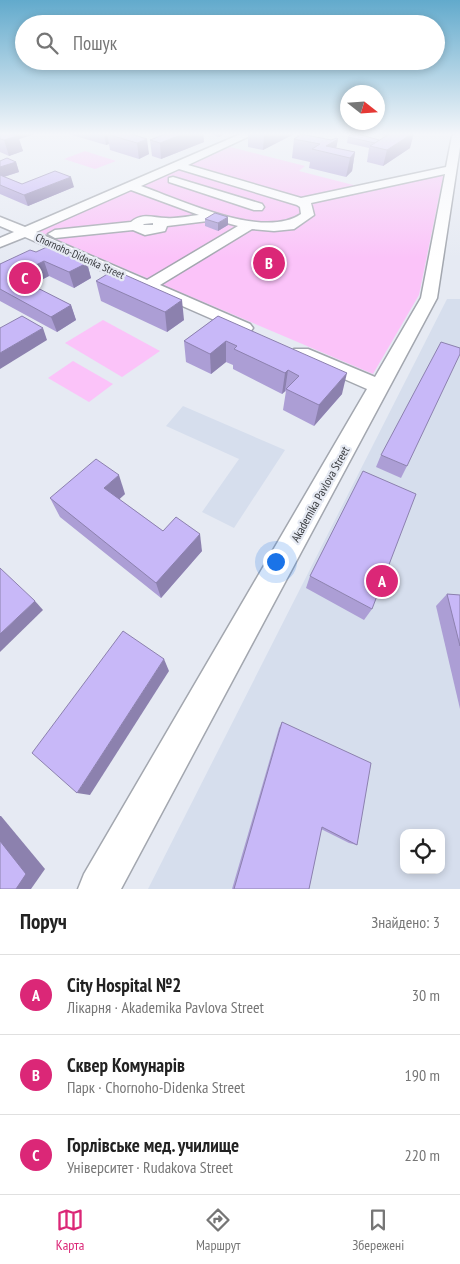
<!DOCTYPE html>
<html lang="uk">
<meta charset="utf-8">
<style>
:root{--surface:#fff;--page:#f6f6f6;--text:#222;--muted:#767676;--line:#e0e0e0;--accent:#db2777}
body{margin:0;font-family:"PT Sans Narrow",sans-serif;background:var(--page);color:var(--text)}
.controls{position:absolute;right:15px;bottom:15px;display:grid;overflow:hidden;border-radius:10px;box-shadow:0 2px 8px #0003}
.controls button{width:45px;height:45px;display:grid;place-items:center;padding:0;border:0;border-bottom:1px solid var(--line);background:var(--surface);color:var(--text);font:25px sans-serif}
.compass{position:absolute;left:340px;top:85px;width:45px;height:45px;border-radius:50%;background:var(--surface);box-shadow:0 2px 8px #0003;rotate:107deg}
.you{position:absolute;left:275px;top:561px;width:18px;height:18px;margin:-12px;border:4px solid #fff;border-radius:50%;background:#1a73e8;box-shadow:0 0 0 8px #1a73e833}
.badge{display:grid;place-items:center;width:32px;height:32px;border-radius:50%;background:var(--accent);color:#fff;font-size:16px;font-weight:700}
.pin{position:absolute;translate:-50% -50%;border:2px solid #fff;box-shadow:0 1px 5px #0006}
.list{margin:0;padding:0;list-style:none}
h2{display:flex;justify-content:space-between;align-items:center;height:65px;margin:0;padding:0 20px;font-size:21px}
h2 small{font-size:16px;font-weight:400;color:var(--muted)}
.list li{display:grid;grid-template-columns:32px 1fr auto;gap:15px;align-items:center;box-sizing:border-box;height:80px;padding:0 20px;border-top:1px solid var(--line)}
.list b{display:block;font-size:19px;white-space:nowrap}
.list p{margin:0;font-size:16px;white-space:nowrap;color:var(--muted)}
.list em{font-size:16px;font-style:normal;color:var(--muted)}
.icon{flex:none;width:28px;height:28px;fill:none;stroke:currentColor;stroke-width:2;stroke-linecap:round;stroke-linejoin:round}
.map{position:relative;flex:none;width:460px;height:889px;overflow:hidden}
.search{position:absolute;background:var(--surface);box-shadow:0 2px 8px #0003;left:15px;right:15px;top:15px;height:55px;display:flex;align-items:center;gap:12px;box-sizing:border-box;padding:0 18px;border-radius:28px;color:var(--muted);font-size:19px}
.sheet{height:305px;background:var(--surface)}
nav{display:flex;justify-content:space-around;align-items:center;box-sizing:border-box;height:70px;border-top:1px solid var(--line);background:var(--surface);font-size:14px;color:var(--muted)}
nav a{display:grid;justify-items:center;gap:2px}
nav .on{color:var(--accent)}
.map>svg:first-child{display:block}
</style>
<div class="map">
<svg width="460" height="889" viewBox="0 0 460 889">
<rect width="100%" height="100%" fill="#e6eaf3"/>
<g fill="#d6deed" fill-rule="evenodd">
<path d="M447 299H460V889H148ZM404 833H441V870H404Z"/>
<polygon points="183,406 285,450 234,528 202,512 239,459 166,426"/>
</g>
<g fill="#fbc3f9">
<polygon points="230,147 305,166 299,171 357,186 445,167 419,295 373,374 36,231"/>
<polygon points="85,151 116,161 95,169 64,159"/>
<polygon points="103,320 160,351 122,377 65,343"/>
<polygon points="73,361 113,384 89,402 48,378"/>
</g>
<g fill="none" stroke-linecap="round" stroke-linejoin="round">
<g stroke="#a3a7af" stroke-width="3">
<g id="minor">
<path d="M243 133H256L188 165 301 198 446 167 452 136 460 133V147L437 298 121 889H78L84 874 367 389 294 357 292 353 294 349H308L375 377 421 298 445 174 311 203 314 215 294 229 274 231 252 229 160 285 250 324 253 328 250 332 244 333 25 237 0 247V238L14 232 0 226V217L25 227ZM179 169 297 205 300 207 301 214C263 240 181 200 141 186ZM131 190 199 215C189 216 177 219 166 218 154 218 142 212 131 222L55 230 48 234 55 238 133 230 145 235 165 231 167 226 216 220 238 226 147 280 36 232ZM153 223V225H143L144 224Z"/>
<polygon points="173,177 262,204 264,207 262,210 254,210 169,182 169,178"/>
</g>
</g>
<use href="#minor" fill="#fff" fill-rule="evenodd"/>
</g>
<g fill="#ac9ed5">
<polygon points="0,133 38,133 19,139 23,151 9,156 0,152"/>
<polygon points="65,133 128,133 149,154 139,159 110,150 109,144 106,145"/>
<polygon points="163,133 203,133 204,142 161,159 152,156 150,140 165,135"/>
<polygon points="208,133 227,133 219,137"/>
<polygon points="248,133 296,133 263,150 248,147"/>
<polygon points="373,133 390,133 386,136"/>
<polygon points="297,136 331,140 338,139 336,148 355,152 352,171 346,177 309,168 310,162 292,158 294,139 297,137"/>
<polygon points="348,137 379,140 410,148 383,166 367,162 369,148 347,143"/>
<polygon points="0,161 16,162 19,172 4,177 22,184 74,187 28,206 0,194"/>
<polygon points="205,219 228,225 218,231 205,226"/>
<polygon points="36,252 87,263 91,278 74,288 49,276 31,285 71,305 76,320 57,332 0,301 0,264"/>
<polygon points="96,281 184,320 167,332 101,301"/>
<polygon points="218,316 342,394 314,426 283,410 286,391 282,394 233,369 233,365 226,362 211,374 186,362 184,341"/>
<polygon points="381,455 407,466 401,478 376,467"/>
<polygon points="125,494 119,499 163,531 202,551 161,598 60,517 50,498"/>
<polygon points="310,576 372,609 364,620 306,588"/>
<polygon points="447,594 460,595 460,709 436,606"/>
<polygon points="282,722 357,845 349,843 321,829 309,889 232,889 279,728"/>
</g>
<g fill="#8c81ae">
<polygon points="13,133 38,133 19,139 23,151 9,156 4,140 14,137"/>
<polygon points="104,133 116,133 107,134 109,144 106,145"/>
<polygon points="186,133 203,133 204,142 161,159 160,143"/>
<polygon points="219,133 227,133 219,137"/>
<polygon points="267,133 296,133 263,150 264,135"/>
<polygon points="413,133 414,133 410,148 383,166 387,150"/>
<polygon points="147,139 149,154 139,159 137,143"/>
<polygon points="338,139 335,154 326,146"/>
<polygon points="355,152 352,171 346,177 350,158"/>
<polygon points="16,162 19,172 0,178 0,167"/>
<polygon points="71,177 74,187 28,206 24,195"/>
<polygon points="228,217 228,225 218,231 218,223"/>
<polygon points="44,261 49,276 20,291 14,276"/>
<polygon points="87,263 91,278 74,288 69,272"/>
<polygon points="182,300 184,320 167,332 165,312"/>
<polygon points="71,305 76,320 57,332 51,317"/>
<polygon points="43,328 47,340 0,369 0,353"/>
<polygon points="226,341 226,362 211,374 210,354"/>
<polygon points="288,370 285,391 282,394 285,373"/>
<polygon points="347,373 342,394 314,426 319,405"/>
<polygon points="119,475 125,494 111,507 104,488"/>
<polygon points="200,534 202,551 161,598 156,583"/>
<polygon points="35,601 43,610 0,652 0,634"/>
<polygon points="164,659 169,671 90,795 77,793"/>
<polygon points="0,816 1,816 45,869 31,889 16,889 0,841"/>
</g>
<g fill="#c8b8f8" stroke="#8c81ae">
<polygon points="0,133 10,133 18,136 4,140 0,139"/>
<polygon points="110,133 128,133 147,139 137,143 107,134"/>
<polygon points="168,133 186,133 160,143 150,140"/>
<polygon points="354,133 379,140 375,143 348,137"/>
<polygon points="391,133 413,133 387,150 370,146"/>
<polygon points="301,134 331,140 337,138 338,139 326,146 355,152 350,158 312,149 320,144 294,139 299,136 297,136"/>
<polygon points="7,158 16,162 0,167 0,161"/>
<polygon points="55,171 71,177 24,195 0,185 0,175 22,184"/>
<polygon points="215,213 228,217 218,223 205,219"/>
<polygon points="49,246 87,263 69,272 44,261 14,276 71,305 51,317 0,289 0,264 30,250 36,252"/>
<polygon points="114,270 182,300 165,312 96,281"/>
<polygon points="22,316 43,328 0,353 0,328"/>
<polygon points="218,316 347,373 319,405 286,389 299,376 288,370 285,373 234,349 237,346 226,341 210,354 184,341"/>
<polygon points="441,342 460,348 460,354 407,466 381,455"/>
<polygon points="96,459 119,475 104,488 163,531 176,517 200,534 156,583 50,498"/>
<polygon points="363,471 416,494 372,609 310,576"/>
<polygon points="0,568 35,601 0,634"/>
<polygon points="447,594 460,595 460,646"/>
<polygon points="123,631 164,659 77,793 32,753"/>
<polygon points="282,722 371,763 357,845 322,827 309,889 234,889"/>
<polygon points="0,841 26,874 16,889 0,889"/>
</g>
<linearGradient id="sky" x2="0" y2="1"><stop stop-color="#62aacc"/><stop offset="0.52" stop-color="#f4f6fa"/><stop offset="1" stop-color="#f4f6fa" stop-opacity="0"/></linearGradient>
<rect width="460" height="258" fill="url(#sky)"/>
<g text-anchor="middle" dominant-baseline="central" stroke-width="4.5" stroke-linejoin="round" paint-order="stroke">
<g font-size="11" fill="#393b3f" stroke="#e6eaf3">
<text transform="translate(80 256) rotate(24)">Chornoho-Didenka Street</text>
</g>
<g font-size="12" fill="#393b3f" stroke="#e6eaf3">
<text transform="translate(320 494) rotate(-61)">Akademika Pavlova Street</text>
</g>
</g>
</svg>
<div class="controls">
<button><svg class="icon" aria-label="locate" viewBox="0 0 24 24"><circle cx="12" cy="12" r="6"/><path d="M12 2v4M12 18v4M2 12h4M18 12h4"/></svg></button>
</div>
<svg class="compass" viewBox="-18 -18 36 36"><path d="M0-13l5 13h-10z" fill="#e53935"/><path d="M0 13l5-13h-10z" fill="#767676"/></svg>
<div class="you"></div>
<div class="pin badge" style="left:382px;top:581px">A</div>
<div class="pin badge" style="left:269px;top:263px">B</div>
<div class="pin badge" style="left:25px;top:278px">C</div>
<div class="search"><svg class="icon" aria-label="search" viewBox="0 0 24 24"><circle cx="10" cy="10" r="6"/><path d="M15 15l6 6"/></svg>Пошук</div>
</div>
<section class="sheet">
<h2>Поруч<small>Знайдено: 3</small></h2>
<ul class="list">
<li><span class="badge">A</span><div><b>City Hospital №2</b><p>Лікарня · Akademika Pavlova Street</p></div><em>30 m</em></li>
<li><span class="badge">B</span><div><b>Сквер Комунарів</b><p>Парк · Chornoho-Didenka Street</p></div><em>190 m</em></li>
<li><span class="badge">C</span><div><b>Горлівське мед. училище</b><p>Університет · Rudakova Street</p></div><em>220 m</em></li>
</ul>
</section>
<nav>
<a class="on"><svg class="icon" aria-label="map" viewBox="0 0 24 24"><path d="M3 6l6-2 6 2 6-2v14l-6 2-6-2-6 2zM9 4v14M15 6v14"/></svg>Карта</a>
<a><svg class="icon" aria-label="directions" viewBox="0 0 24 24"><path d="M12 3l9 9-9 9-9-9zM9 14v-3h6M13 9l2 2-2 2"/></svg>Маршрут</a>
<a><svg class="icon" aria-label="saved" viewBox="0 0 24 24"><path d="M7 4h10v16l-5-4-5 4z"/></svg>Збережені</a>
</nav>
